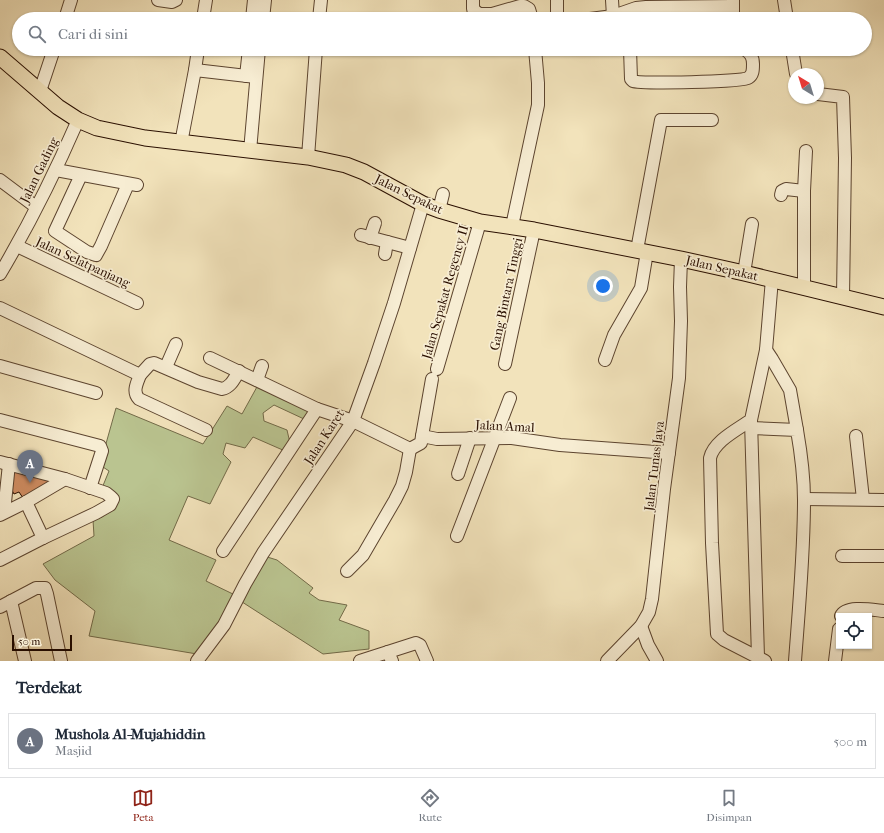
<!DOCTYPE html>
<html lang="id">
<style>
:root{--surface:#fff;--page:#f2f2f3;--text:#1f2937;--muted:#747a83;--line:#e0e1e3;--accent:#8f2418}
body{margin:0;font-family:"IM FELL French Canon",serif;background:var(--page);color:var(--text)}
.controls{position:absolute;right:12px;bottom:12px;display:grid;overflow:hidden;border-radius:0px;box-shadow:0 1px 3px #0004}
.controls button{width:36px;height:36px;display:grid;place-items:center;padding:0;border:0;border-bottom:1px solid var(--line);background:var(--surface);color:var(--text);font:20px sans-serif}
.compass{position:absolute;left:788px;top:68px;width:36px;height:36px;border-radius:50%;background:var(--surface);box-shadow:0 1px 3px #0004;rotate:322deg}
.scale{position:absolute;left:12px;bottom:10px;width:60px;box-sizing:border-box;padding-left:4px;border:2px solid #2a0f00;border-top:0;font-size:11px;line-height:14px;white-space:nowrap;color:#2a0f00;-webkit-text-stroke:3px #f7edd3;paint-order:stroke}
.you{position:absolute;left:603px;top:286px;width:14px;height:14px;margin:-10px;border:3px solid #fff;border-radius:50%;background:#1a73e8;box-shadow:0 0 0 6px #1a73e833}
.badge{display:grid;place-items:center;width:26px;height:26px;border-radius:50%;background:var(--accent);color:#fff;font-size:13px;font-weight:700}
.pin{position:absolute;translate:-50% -33px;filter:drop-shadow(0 1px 2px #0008)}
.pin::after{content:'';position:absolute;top:21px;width:14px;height:12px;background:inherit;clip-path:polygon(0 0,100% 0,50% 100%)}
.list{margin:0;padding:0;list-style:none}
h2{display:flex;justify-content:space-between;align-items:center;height:52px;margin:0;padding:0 16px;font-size:17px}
h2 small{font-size:13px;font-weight:400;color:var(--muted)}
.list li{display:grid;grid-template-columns:26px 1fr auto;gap:12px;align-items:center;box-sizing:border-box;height:56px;margin:0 8px 8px;padding:0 8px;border:1px solid var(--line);border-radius:0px}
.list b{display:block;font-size:15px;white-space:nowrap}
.list p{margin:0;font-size:13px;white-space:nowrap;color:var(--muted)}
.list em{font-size:13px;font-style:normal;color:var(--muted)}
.icon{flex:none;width:22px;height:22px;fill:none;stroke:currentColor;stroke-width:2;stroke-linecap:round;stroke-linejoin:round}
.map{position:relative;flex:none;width:884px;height:661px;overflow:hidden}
.search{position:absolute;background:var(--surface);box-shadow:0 1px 3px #0004;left:12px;right:12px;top:12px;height:44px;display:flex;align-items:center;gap:10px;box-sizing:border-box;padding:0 14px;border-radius:22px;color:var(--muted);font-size:15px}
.sheet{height:116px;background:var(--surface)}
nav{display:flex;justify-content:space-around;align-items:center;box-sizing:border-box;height:56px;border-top:1px solid var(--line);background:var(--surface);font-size:11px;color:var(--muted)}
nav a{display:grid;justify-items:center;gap:2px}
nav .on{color:var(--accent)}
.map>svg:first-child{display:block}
</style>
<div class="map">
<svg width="884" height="661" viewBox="0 0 884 661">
<rect width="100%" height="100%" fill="#f2e3bb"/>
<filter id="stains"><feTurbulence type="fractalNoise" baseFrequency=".005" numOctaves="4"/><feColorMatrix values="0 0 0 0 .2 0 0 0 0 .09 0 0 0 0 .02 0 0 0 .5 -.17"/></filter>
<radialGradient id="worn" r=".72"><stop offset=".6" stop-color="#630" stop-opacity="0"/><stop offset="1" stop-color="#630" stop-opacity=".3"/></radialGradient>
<g fill="#bac490" stroke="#726a48">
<polygon points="258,385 312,408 304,419 274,405 263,413 264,421 287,430 290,443 285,451 253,437 245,448 226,443 223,454 231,462 210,504 188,496 169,540 216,560 206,581 235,595 229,611 197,654 89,636 95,611 55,580 43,564 94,536 93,520 102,517 112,510 102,488 109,471 100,465 116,408 203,444 227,406 242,414"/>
<polygon points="264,556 277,560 313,588 309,593 319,600 347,605 339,620 369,631 369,649 323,654 239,600"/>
</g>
<polygon fill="#cf8d62" stroke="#2a0f00" points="12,468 46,475 51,483 23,498 19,492 14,494 8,483"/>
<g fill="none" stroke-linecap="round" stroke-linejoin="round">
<g stroke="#5c442f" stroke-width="14">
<g id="minor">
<polyline points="158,0 172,2 176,0"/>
<polyline points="473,0 473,9 479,14 492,14 520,6 524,6 529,9 532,19"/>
<polyline points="557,0 557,19"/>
<polyline points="612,0 613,16"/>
<polyline points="733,0 733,19"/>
<polyline points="784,0 787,19"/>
<polyline points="65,19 71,0"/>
<polyline points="203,19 206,0"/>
<polyline points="252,19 254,0"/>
<polyline points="263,19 265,0"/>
<polyline points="319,19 321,0"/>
<polyline points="590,19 613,16 636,8 646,7 733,6"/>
<path d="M630 49 631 79C631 79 632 80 633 81 640 84 743 82 748 78 753 75 753 70 753 64 753 57 751 53 744 49"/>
<polyline points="792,49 796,74"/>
<polyline points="195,70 198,49"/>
<polyline points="246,76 249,49"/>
<polyline points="40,91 54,49"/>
<polyline points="818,94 843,97 845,158 843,297"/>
<polyline points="181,143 195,70 256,77"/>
<polyline points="250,151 259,49"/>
<polyline points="308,157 316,49"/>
<polyline points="56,170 137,185"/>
<polyline points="81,175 55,231 87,252 96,255 101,246 128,184"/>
<polyline points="0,180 36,207"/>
<polyline points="781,195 782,191 786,189 804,191"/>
<polyline points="439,210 443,194"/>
<polyline points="512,226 538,105 538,83 535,49"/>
<polyline points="361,235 410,248"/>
<polyline points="370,238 375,223"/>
<polyline points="17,246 137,303"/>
<polyline points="637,250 661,120 712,120"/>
<polyline points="385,254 387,242"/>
<polyline points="744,273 752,224"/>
<path d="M0 274C29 225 55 173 78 120"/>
<polyline points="804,288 804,191 806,151"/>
<path d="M0 308 140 375C137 383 132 392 139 399L206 430"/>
<polyline points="766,350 772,359 790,390 797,430"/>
<polyline points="210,358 317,409 353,421 410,449 421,443 422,436 437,439 512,438 560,445 669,453"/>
<polyline points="605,360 614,335 641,288 647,252"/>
<polyline points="505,364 534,230"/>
<polyline points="0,366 96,393"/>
<polyline points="166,367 176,344"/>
<polyline points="437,369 480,222"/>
<path d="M140 375 150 364 154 363 198 382 222 389C231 387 234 379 239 371"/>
<polyline points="257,380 262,366"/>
<polyline points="0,420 100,446 102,451 90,488"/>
<polyline points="751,421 758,657"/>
<path d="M751 428 797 430C801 453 804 477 804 500 804 554 799 607 795 661"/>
<polyline points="422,436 432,379"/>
<polyline points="856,436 863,499"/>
<polyline points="0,462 65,479 106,493 111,497 113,499 110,505 96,513 43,538 0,560"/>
<polyline points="458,474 470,438"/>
<polyline points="804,499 884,500"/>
<polyline points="26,502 43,538"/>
<polyline points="4,512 9,464"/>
<polyline points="0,515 26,502 65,479"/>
<polyline points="457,536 510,398"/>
<polyline points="223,551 317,409"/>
<polyline points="842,556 884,556"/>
<polyline points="347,571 363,555 395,500 402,486 406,472 410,449"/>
<polyline points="11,601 25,661"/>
<polyline points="0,607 36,588 45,588 47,594 61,661"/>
<path d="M841 616C846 605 873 610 884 611"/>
<polyline points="641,626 648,645 657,661"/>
<polyline points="197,661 224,625 245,584 263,553 353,421 374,363 394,303 423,204"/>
<polyline points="360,661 388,652"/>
<polyline points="392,661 388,652 416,643 420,645 427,661"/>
<polyline points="607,661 641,626 649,612 652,599 664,489 679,378 681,321 680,287 681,259"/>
<path d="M765 661 724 640 717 634 712 543 710 458C714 441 737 430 751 420L766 350 772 279"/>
<polyline points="835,661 839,629"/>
</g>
</g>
<g stroke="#2a0f00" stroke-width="17">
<polyline id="major" points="0,57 58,107 78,120 97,128 145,138 308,157 346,165 364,172 423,204 439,210 480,222 534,230 681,259 744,273 884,307"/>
</g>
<use href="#minor" stroke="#f7edd3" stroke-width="12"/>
<use href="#major" stroke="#f2e3bb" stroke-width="15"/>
</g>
<g text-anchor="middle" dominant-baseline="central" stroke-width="3.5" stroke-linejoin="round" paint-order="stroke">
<g font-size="13" fill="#2a0f00" stroke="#f7edd3">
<text transform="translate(39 170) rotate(-64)">Jalan Gading</text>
<text transform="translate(409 194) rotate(26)">Jalan Sepakat</text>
<text transform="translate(83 262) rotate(25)">Jalan Selatpanjang</text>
<text transform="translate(722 268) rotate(13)">Jalan Sepakat</text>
<text transform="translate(445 292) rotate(-74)">Jalan Sepakat Regency II</text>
<text transform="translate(506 294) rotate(-78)">Gang Bintara Tinggi</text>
<text transform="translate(505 426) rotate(3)">Jalan Amal</text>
<text transform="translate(324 437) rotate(-57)">Jalan Karet</text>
<text transform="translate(654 466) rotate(-83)">Jalan Tunas Jaya</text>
</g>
</g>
<rect width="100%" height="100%" filter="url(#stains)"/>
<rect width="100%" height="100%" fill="url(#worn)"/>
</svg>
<div class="controls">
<button><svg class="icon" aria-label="locate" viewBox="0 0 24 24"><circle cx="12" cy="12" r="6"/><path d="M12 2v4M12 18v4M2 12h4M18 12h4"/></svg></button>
</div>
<svg class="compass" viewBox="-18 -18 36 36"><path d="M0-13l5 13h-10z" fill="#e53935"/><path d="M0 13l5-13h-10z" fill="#747a83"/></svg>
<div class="scale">50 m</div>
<div class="you"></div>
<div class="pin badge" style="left:30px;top:483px;background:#6b7280">A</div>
<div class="search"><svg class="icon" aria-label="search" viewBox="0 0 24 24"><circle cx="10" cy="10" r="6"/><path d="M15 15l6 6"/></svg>Cari di sini</div>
</div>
<section class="sheet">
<h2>Terdekat<small></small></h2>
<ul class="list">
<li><span class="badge" style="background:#6b7280">A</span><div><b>Mushola Al-Mujahiddin</b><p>Masjid</p></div><em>500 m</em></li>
</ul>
</section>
<nav>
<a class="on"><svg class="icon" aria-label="map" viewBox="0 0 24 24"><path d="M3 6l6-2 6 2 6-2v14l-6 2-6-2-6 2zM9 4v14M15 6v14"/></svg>Peta</a>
<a><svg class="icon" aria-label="directions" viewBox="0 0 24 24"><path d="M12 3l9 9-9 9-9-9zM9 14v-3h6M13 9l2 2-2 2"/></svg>Rute</a>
<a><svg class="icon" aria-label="saved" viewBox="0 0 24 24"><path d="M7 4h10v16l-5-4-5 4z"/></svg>Disimpan</a>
</nav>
